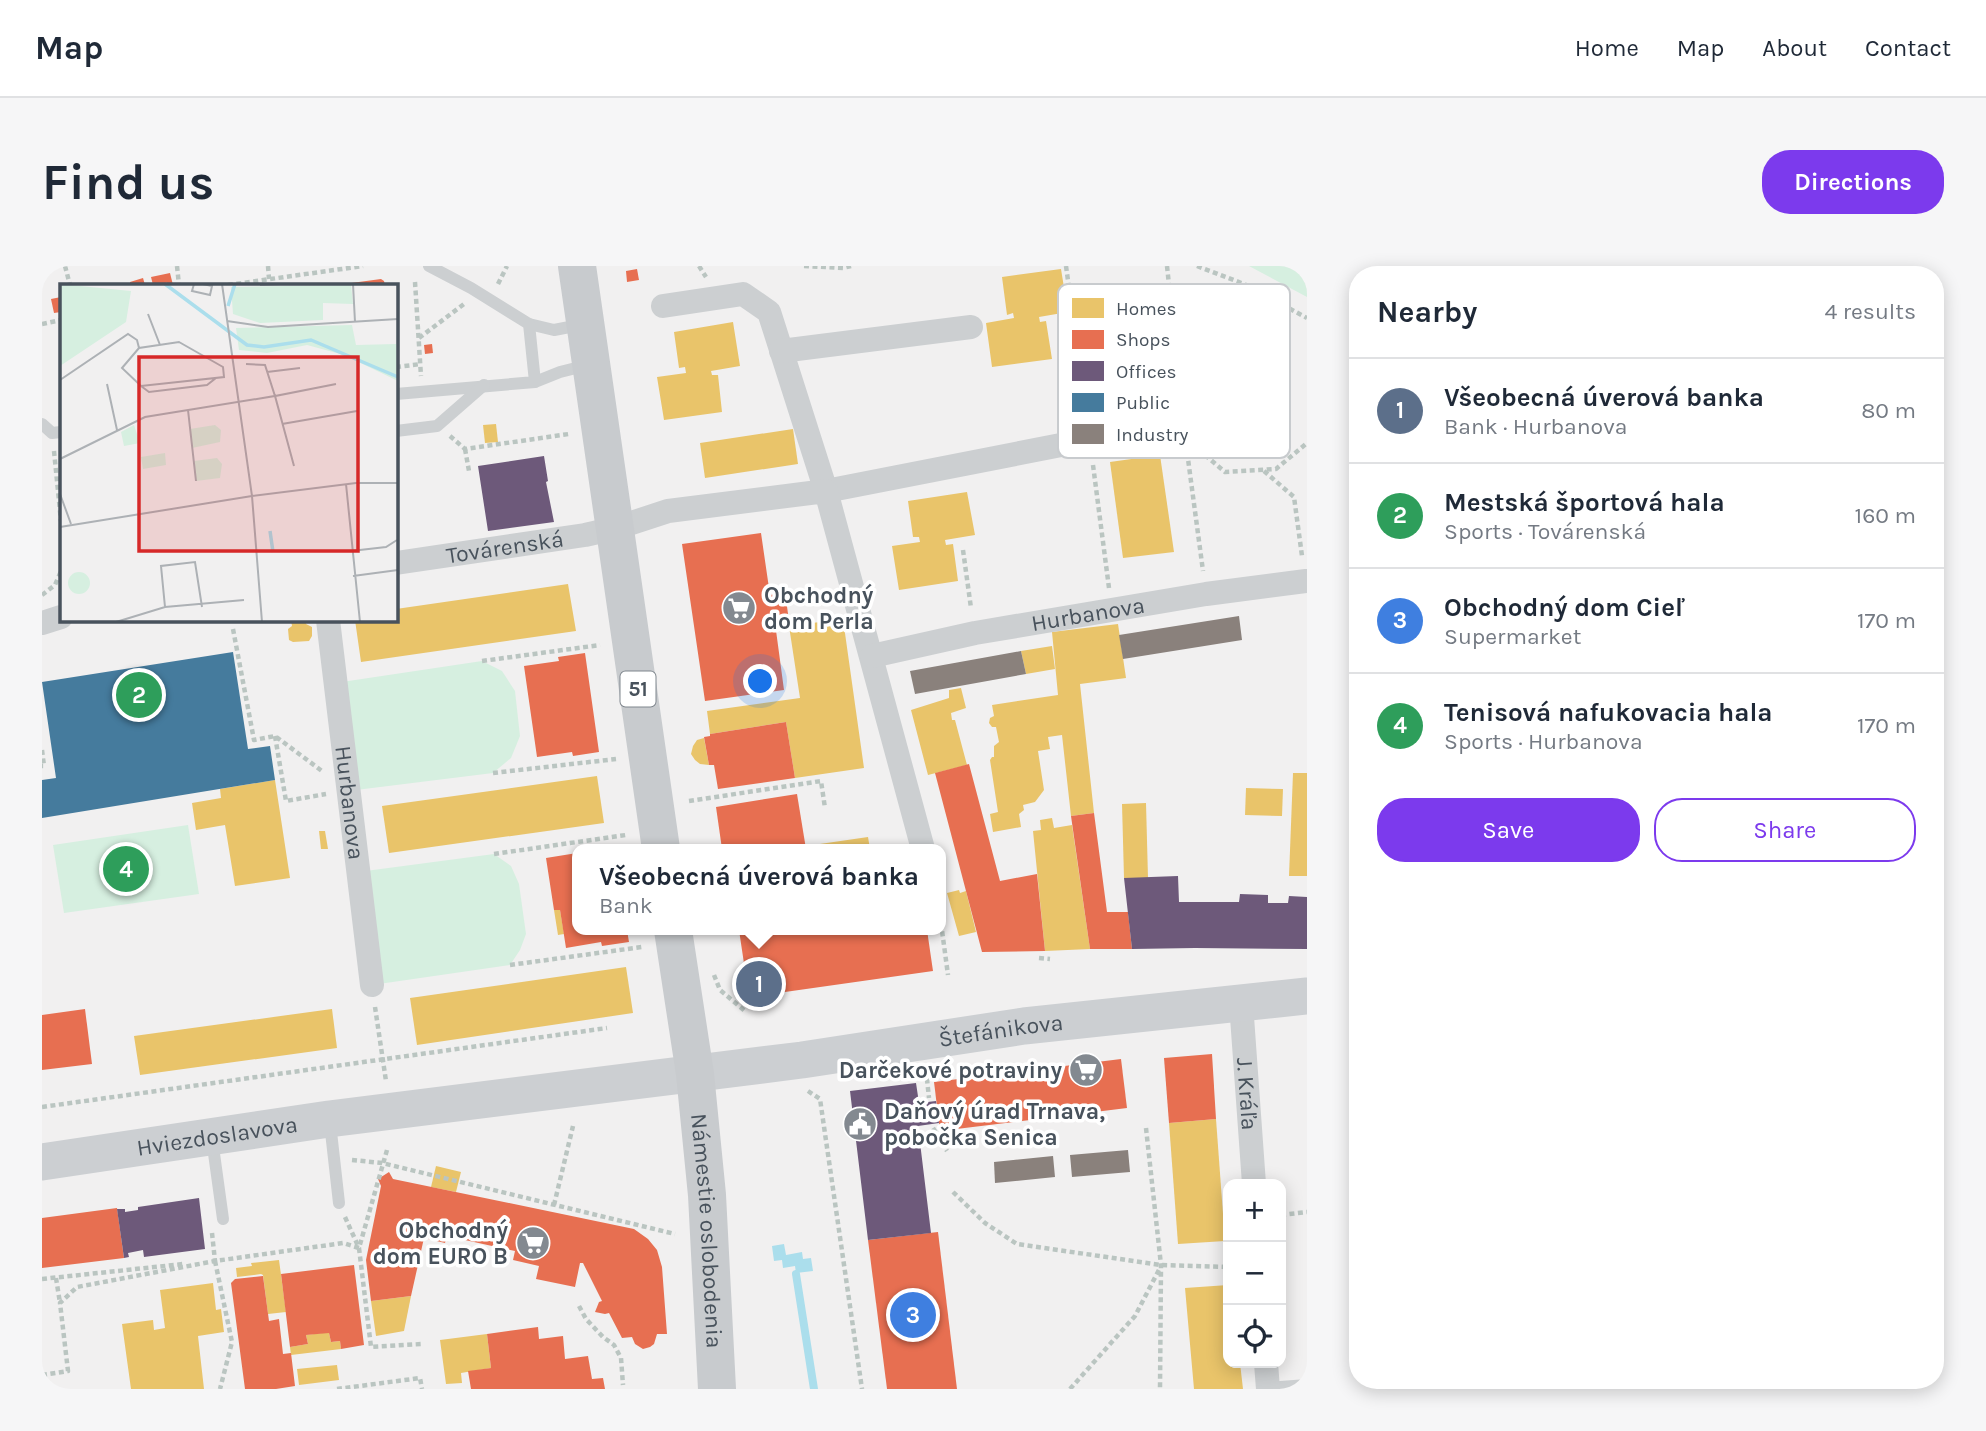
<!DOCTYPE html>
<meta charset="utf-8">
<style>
:root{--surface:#fff;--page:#f6f6f7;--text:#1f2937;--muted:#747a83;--line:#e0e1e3;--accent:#7c3aed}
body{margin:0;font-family:Karla,sans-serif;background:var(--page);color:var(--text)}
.controls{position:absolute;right:21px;bottom:21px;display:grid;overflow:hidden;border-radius:14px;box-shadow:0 4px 18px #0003}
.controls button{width:63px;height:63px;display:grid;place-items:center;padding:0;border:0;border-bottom:2px solid var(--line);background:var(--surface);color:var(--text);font:35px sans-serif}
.you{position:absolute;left:719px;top:416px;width:24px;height:24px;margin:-18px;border:5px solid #fff;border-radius:50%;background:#1a73e8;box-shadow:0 0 0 10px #1a73e833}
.badge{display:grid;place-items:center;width:46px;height:46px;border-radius:50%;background:var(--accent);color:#fff;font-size:23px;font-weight:700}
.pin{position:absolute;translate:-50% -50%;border:4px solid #fff;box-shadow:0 2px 7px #0006}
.popup{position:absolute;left:530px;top:578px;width:374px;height:91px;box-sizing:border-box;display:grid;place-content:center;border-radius:14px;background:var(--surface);filter:drop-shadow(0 2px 5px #0005);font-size:23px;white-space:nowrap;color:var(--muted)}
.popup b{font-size:26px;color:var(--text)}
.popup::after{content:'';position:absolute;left:50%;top:100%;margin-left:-14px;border:14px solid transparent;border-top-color:var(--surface)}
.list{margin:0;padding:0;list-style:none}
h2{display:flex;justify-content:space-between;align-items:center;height:91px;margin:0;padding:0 28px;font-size:30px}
h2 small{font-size:23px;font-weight:400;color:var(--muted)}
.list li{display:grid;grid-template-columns:46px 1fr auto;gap:21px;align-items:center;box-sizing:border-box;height:105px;padding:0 28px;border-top:2px solid var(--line)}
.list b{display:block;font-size:26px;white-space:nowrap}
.list p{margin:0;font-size:23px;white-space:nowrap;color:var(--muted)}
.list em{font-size:23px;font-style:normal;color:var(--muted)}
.actions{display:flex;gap:14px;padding:21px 28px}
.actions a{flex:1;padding:16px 0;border:2px solid var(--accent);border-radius:28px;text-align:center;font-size:24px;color:var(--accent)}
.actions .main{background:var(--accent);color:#fff}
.icon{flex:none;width:38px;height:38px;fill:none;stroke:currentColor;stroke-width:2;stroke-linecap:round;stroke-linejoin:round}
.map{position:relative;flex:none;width:1265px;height:1123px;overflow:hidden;border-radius:28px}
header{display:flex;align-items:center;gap:42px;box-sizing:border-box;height:98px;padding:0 35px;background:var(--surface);border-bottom:2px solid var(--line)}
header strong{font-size:33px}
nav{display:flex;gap:38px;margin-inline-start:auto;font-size:24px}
.intro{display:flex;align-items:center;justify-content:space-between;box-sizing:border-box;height:168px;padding:0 42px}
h1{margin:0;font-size:49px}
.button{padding:18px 32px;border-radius:28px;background:var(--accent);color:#fff;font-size:24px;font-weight:700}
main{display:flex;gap:42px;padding:0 42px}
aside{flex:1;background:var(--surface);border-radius:28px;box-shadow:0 4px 18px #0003}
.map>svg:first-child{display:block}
</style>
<header>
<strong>Map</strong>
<nav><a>Home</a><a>Map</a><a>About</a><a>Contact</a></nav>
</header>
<div class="intro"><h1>Find us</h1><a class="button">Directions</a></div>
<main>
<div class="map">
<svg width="1265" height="1123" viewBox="0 0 1265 1123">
<rect width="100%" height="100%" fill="#f1f0f0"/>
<g fill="#d6efe0">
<polygon points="1207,0 1265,0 1265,31"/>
<polygon points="440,395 460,405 473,425 478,470 469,492 451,507 306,525 293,417"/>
<polygon points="146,559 157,628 22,647 11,579"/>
<polygon points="452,588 469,600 477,618 484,668 478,684 468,699 330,719 316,606"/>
</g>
<polygon fill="#abdeec" points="742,978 744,989 760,986 761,993 769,992 771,1005 754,1007 753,1000 741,1002 740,994 732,995 730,980"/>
<g fill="#e9c46a">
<polygon points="1019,3 1026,46 997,51 998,56 1004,55 1010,93 950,101 944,57 972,52 971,47 965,49 960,11"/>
<polygon points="1198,29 1219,173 1165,181 1162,157 1158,157 1156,143 1159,143 1145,37"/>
<polygon points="691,56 698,100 669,105 670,109 676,109 680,146 622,154 615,111 644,107 643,101 637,102 632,66"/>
<polygon points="454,158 456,176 443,177 441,159"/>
<polygon points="751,163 756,198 663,212 658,177"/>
<polygon points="1118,189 1132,286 1081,292 1068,196"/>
<polygon points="925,226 933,269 903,274 904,279 911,278 916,315 857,324 850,280 878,276 877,271 871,271 866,235"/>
<polygon points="526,318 534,365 319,396 313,354 354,354 354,343"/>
<polygon points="801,353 822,502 753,512 744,456 668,468 665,445 758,432 747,360"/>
<polygon points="249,354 263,354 264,358 270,361 270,370 267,375 251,376 247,374 246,363 250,360"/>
<polygon points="1076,358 1084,412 1038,418 1052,547 1029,550 1020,469 1006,471 1008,483 996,485 1002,524 993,536 981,539 982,544 977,548 979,561 951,566 948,548 956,546 948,494 950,491 952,491 952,480 957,476 954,461 950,461 947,457 948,452 952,450 950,439 1016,429 1010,366"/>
<polygon points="1010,380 1013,403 984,408 979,385"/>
<polygon points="919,422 924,442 909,447 910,454 913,454 925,499 886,509 869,444 907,432 907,424"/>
<polygon points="662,472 667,499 658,498 653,494 649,488 651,480 655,474"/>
<polygon points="1251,507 1265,507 1265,610 1247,610"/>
<polygon points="555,510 562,557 347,587 340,540"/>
<polygon points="233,514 248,612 193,620 183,559 154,564 150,537 179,532 178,523"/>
<polygon points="1204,522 1241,523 1240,550 1203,549"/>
<polygon points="1104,537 1106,612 1082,612 1080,538"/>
<polygon points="1010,552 1012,562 1030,559 1048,683 1003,685 991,565 999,564 998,554"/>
<polygon points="277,565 283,565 286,583 279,583"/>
<polygon points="826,571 828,583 764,583 764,580"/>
<polygon points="917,624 918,627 924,625 934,666 917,670 905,627"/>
<polygon points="512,644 518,644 522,668 516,669"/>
<polygon points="584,701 591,747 375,779 368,732"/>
<polygon points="290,743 295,782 98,809 92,770"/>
<polygon points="1174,853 1183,975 1136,978 1127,857"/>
<polygon points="394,900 419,906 414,926 389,921"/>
<polygon points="237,994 244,1046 226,1048 221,1009 219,1008 195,1011 194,1002 210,1000 209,997"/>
<polygon points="171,1017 174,1044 179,1043 182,1066 156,1070 162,1123 89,1123 80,1058 111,1054 112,1064 123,1062 118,1024"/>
<polygon points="1186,1019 1186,1097 1198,1097 1201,1123 1152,1123 1143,1022"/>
<polygon points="369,1030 362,1065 334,1070 329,1035"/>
<polygon points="280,1067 287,1067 289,1076 298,1075 299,1083 249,1089 248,1081 266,1078 264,1069"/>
<polygon points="445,1068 449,1102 419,1107 420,1117 404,1118 398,1074"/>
<polygon points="295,1099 297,1114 257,1119 255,1103"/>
</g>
<g fill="#e76f51">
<polygon points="595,3 597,14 585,16 584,5"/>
<polygon points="128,7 131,19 111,19 109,11"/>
<polygon points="101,12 103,19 88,19 88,16"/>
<polygon points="339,13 342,15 343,19 302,19 302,18"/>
<polygon points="19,31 19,46 12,47 9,33"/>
<polygon points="390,78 391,87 383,88 382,79"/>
<polygon points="719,267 728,329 743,326 747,355 733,357 742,424 663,435 640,278"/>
<polygon points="543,387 557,486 531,490 530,486 495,491 482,400 517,395 516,391"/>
<polygon points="744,456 753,512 676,523 672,499 667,499 662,471 668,470 668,468"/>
<polygon points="927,498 958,615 995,608 1003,685 940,686 893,507"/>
<polygon points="755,528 764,583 680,583 674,541"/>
<polygon points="1052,547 1065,646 1086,646 1090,683 1048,683 1029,550"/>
<polygon points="571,578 572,583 544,583 544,582"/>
<polygon points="535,587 535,664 585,664 587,676 560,680 559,676 524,682 518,644 512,644 504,592"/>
<polygon points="697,664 765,664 766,669 788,665 788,664 885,664 891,705 707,731"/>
<polygon points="43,743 50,798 0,804 0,749"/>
<polygon points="1170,788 1174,853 1127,857 1122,792"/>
<polygon points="1079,793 1085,842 898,865 892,816"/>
<polygon points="347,906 351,913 592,963 606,973 615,984 620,1001 625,1068 615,1068 612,1078 608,1081 601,1083 593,1078 590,1071 580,1072 567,1047 563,1048 553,1046 557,1036 560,1035 541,997 538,997 533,1021 494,1013 497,1000 471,994 473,985 405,970 403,977 382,972 369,1030 329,1035 324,994 339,920 336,913"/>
<polygon points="75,942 82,992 0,1002 0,952"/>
<polygon points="896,966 915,1123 845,1123 826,974"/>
<polygon points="312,999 322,1079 299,1083 298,1075 289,1076 287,1067 264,1069 266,1078 248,1081 239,1008"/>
<polygon points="221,1010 227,1055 237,1053 241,1088 249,1087 253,1120 234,1123 203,1123 189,1017 193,1013"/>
<polygon points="496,1061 497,1073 521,1070 523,1093 546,1090 550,1113 561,1112 563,1123 429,1123 426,1105 449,1102 445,1068"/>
</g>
<g fill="#6d597a">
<polygon points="502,190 506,215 504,216 512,256 446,265 436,200"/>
<polygon points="1136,610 1137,636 1197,636 1198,628 1226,629 1226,637 1246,637 1247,630 1265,631 1265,683 1153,682 1090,683 1082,612"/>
<polygon points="874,817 877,837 894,835 897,857 876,860 889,967 826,974 808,825"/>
<polygon points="157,932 163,983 102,991 101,984 86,987 87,991 82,992 75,943 83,943 83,946 96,944 96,941"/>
</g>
<polygon fill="#457b9d" points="191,386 206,483 228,480 233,514 0,552 0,514 14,512 0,416"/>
<g fill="#8a817c">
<polygon points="1197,350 1200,374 1081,393 1077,369"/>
<polygon points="979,385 984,408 873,428 868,405"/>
<polygon points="1086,884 1088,906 1030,911 1028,889"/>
<polygon points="1011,890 1013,911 953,917 952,896"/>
</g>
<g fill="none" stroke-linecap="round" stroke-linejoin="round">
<polyline stroke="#abdeec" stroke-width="8" points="754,1008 772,1123"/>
<g stroke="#bac5c1" stroke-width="4.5" stroke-dasharray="5 3.5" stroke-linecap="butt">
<polyline points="23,0 28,19"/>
<polyline points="135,0 137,19"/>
<polyline points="226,0 227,13"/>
<polyline points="657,0 664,11"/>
<polyline points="762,0 801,2 809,0"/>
<polyline points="1024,0 1045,152"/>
<polyline points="1125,0 1139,131"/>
<polyline points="1155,0 1202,18 1265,52"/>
<polyline points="373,16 379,110"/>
<polyline points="456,18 465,0"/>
<polyline points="186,19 321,0"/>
<polyline points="0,58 19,54"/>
<polyline points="377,72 422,38"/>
<polyline points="354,101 379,98"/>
<polyline points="408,170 423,183 527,168"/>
<polyline points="1144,178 1161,305"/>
<polyline points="1150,178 1183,206 1234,203 1265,177"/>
<polyline points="423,183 427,205"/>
<polyline points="12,185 19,255"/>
<polyline points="1051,199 1067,322"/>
<polyline points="1222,205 1252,231 1260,290"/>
<polyline points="921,284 929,342"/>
<polyline points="0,329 13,319 19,305"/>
<polyline points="191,363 212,474 233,470 280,505"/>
<polyline points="440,395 558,379"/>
<polyline points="233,470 244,535 284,528"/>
<polyline points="0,484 2,500 0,500"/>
<polyline points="451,507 574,493"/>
<polyline points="647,535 779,515 783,542"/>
<polyline points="452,588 584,569"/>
<polyline points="899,657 906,709"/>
<polyline points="997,692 1008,693"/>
<polyline points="468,699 600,681"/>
<polyline points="672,709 678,724 703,745"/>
<polyline points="333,741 344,815"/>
<polyline points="884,804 887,832"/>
<polyline points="766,825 778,833 820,1123"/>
<polyline points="0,841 565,762"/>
<polyline points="891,862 905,885"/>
<polyline points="1104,862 1119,999 1118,1123"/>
<polyline points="310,894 340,897 633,968"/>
<polyline points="911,926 943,957 975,978 1119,999 1186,1001"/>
<polyline points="512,939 531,860"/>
<polyline points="1239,949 1265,946"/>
<polyline points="303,951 317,982 329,1081 380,1078"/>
<polyline points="170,967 173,995 171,995"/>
<polyline points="173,995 190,1076 178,1123"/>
<polyline points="14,1012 18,1037"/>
<polyline points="0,1013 141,998"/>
<polyline points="537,1040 544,1053 561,1071 572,1079 579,1092 581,1119"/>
<polyline points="0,1109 26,1105 18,1037 35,1021 173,995 301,977 317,982 345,884"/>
<polyline points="295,1123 378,1112 380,1123"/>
<polyline points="1028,1123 1093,1050 1119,1000"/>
</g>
<g stroke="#cccfd1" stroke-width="12">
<polyline points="487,58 512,64 538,59"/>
<polyline points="493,116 518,106 546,99"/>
<polyline points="354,128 493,116 487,58 429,22 387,0"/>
<polyline points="0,158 10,167 19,166"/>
<polyline points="354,165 395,160 442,119"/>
<polyline points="288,857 297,937"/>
<polyline points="170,873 181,953"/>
<polyline points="1226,1122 1265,1119"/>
</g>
<g stroke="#cccfd1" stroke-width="24">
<polyline points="621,40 701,28 727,46 784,225 1142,155"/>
<polyline points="739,85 929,61"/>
<path id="s1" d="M354 297 543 269 574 262 626 245 784 225 881 583"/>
<path id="s2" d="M286 354 330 719"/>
<polyline points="0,357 19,351"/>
<path id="s3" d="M830 390 933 367 1164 328 1264 315"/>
<path id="s4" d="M1199 737 1212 918"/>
<polyline points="1224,1097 1226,1123"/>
</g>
<path stroke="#cccfd2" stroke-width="37" id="s5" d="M0 896 287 853 760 794 982 760 1265 730"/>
<g stroke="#c8cbce" stroke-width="38">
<polyline points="535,0 619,583"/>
<path id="s6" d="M631 664 653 808 665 929 675 1123"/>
</g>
</g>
<defs>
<g id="supermarket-disc" transform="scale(1.75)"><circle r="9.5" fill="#838990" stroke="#fff"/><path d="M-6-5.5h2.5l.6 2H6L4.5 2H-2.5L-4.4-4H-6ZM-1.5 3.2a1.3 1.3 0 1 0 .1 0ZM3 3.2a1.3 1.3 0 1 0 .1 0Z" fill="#fff"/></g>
<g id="civic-disc" transform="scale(1.75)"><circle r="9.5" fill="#838990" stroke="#fff"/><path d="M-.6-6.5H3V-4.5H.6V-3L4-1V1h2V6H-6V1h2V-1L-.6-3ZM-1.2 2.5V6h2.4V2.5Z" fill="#fff"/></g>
</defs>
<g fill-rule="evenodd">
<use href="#supermarket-disc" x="697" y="342"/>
<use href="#supermarket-disc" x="1044" y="804"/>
<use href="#civic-disc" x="818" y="858"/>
<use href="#supermarket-disc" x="491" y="977"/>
</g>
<g text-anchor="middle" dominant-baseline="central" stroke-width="7" stroke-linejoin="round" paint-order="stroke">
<rect fill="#fff" stroke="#7f868d" stroke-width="2" x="578.5" y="405.5" width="35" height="35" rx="5"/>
<g font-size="21" font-weight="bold" fill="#48525c">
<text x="596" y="423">51</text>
</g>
<g font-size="23" fill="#48525c" stroke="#fff">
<text stroke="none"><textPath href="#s1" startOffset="110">Továrenská</textPath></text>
<text stroke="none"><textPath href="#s3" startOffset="220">Hurbanova</textPath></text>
<text stroke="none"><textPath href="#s2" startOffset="184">Hurbanova</textPath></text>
<text stroke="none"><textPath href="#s5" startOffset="968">Štefánikova</textPath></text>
<text stroke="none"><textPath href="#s4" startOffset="91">J. Kráľa</textPath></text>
<text stroke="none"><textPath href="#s5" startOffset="177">Hviezdoslavova</textPath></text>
<text stroke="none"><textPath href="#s6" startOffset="303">Námestie oslobodenia</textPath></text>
</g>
<g font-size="23" font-weight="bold" fill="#48525c" stroke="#fff" text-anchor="start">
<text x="722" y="329">Obchodný<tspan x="722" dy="26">dom Perla</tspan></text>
<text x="1020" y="804" text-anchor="end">Darčekové potraviny</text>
<text x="842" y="845">Daňový úrad Trnava,<tspan x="842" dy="26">pobočka Senica</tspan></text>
<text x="466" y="964" text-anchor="end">Obchodný<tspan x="466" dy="26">dom EURO B</tspan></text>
</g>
</g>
<g transform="translate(18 18)">
<rect width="338" height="338" fill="#f1f0f0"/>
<path d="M0 0 71 7 66 38 0 82ZM291 1 293 20 263 19V36L200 39 173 30 171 3ZM336 39 338 97 284 71 247 61 207 69 179 66 176 44 292 41 296 61 336 60ZM74 141 80 159 64 162 61 148ZM155 141 161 146 160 158 132 164 130 145ZM105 169 106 181 83 185 81 173ZM157 174 162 180 160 194 136 197 134 177ZM8 299a11 11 0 1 1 22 0a11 11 0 1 1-22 0Z" fill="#d6efe0"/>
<path fill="none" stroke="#abdeec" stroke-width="3.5" d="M105 0 187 61 204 63 251 56 338 93M168 22 175 0M210 247 213 268"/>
<path fill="none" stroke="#adb1b5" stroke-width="2" d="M134 0 132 7 150 11 152 2 143 0M162 0 192 212 202 338M293 0 295 38M200 1 221 0M88 30 100 61M167 37 208 43 338 35M119 58 163 83 164 93 81 102 62 84 79 64ZM186 80 205 81 215 112 276 100M207 88 240 84M0 96 68 50 77 56 79 64M47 100 57 146M81 102 89 108 147 101 156 94M128 126 136 197M222 140 297 127M0 175 85 133 215 112 234 182M286 200 300 338M0 210 11 240M192 212 296 199H338M0 243 192 212M291 267 326 263 337 256M293 292 338 286M105 323 101 282 135 278 142 323M56 338 105 323 184 316"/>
<path fill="#d62828" fill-opacity="0.15" stroke="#d62828" stroke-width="3.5" d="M79 73H298V267H79Z"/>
<rect width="338" height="338" fill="none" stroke="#48525c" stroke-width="3.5"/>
</g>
<rect x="1016" y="18" width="232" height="174" rx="10" fill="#fff" stroke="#c8cbce" stroke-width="2"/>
<rect x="1030" y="32" width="32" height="20" fill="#e9c46a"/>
<rect x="1030" y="64" width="32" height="19" fill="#e76f51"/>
<rect x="1030" y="95" width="32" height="20" fill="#6d597a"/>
<rect x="1030" y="127" width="32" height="19" fill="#457b9d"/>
<rect x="1030" y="158" width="32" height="20" fill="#8a817c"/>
<g font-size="19" fill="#48525c">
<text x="1074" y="49">Homes</text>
<text x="1074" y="80">Shops</text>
<text x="1074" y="112">Offices</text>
<text x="1074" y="143">Public</text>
<text x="1074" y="175">Industry</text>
</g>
</svg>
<div class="controls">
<button>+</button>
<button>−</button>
<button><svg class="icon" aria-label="locate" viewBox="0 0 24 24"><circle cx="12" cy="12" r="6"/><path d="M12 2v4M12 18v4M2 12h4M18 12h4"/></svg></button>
</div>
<div class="you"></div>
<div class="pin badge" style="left:717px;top:718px;background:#5c6f8a">1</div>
<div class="popup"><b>Všeobecná úverová banka</b>Bank</div>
<div class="pin badge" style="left:97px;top:429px;background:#2e9e5b">2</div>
<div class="pin badge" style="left:871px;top:1049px;background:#3f7fe0">3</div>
<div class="pin badge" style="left:84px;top:603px;background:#2e9e5b">4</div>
</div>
<aside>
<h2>Nearby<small>4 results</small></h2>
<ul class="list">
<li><span class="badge" style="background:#5c6f8a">1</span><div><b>Všeobecná úverová banka</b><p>Bank · Hurbanova</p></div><em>80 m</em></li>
<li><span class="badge" style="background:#2e9e5b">2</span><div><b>Mestská športová hala</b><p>Sports · Továrenská</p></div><em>160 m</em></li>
<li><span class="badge" style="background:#3f7fe0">3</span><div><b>Obchodný dom Cieľ</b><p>Supermarket</p></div><em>170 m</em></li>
<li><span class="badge" style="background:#2e9e5b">4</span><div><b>Tenisová nafukovacia hala</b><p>Sports · Hurbanova</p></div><em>170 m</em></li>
</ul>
<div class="actions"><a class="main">Save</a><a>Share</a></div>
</aside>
</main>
